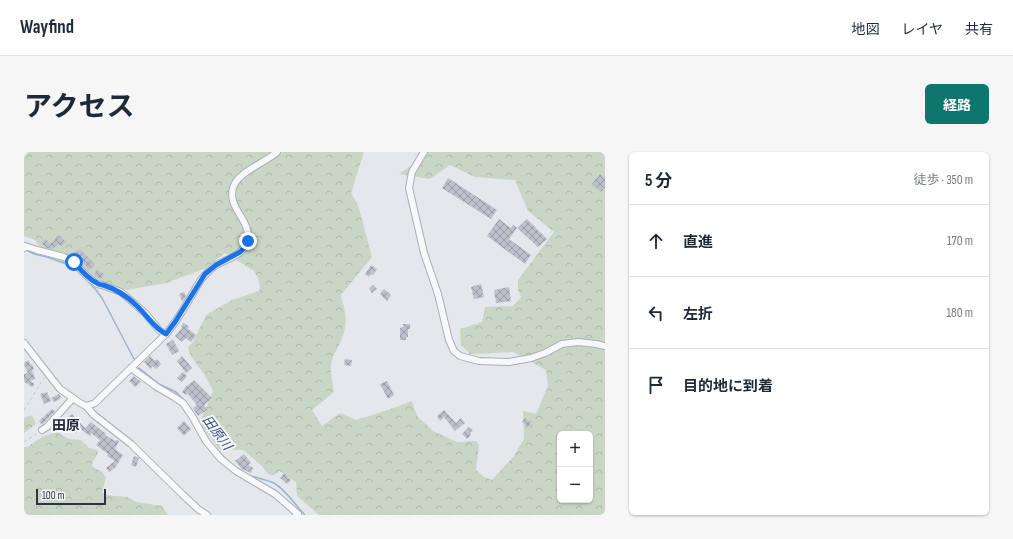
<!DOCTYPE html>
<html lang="ja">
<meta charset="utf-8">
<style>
:root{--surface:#fff;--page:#f6f6f7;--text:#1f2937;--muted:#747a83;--line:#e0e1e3;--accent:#0f766e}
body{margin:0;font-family:"Sofia Sans Condensed","Noto Sans JP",sans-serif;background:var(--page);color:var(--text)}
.controls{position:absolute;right:12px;bottom:12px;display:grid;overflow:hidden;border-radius:6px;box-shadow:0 1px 3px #0004}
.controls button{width:36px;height:36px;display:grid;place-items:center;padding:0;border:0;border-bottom:1px solid var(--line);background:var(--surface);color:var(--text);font:20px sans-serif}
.scale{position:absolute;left:12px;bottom:10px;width:70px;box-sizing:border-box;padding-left:4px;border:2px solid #2b3445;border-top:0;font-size:11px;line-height:14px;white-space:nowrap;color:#2b3445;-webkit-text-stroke:3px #f4f6f9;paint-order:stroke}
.stop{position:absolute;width:12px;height:12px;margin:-9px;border:3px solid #1a73e8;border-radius:50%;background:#fff}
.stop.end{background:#1a73e8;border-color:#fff;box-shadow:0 1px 4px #0008}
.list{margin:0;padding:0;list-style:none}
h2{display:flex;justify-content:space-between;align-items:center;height:52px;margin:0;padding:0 16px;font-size:17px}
h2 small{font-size:13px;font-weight:400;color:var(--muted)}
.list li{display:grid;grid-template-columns:26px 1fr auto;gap:12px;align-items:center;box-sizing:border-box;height:72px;padding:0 16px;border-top:1px solid var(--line)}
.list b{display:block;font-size:15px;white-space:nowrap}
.list em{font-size:13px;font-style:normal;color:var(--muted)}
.icon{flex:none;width:22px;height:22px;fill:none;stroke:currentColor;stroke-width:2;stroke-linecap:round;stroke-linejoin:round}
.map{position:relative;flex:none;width:581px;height:363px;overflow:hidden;border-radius:6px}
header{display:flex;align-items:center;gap:24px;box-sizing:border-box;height:56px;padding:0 20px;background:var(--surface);border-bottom:1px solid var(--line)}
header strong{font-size:19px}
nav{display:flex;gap:22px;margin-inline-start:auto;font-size:14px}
.intro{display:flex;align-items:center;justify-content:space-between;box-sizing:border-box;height:96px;padding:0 24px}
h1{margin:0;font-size:28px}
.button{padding:10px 18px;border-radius:6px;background:var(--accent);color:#fff;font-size:14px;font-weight:700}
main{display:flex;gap:24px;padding:0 24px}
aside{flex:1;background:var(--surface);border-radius:6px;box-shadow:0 1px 3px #0004}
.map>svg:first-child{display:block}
</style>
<header>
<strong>Wayfind</strong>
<nav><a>地図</a><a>レイヤ</a><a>共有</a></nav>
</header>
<div class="intro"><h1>アクセス</h1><a class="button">経路</a></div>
<main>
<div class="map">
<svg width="581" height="363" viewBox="0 0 581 363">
<defs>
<pattern id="forest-crowns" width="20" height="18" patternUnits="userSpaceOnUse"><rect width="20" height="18" fill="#c9d6c5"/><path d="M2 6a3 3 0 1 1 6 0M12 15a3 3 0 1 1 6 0" fill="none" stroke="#adb8ab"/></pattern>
<pattern id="building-cross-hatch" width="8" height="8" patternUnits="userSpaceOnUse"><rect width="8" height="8" fill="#bbc0ca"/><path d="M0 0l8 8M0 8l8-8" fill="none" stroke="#989da6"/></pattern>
</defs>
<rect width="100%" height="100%" fill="#e4e7ec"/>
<g fill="url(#forest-crowns)" fill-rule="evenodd">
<path d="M4 0H340L327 41 334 53 348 105 317 143C321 160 325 169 318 186 315 195 309 202 307 212 306 219 309 232 310 240L288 258 298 274 316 261 332 268 364 258 388 249 393 264 409 279 433 290 452 289 455 293 452 318 460 325 468 328 490 304 500 287 499 259 512 262 524 234 522 218 489 200 446 202 437 193 436 177 458 170 461 155 489 154 497 145 494 138V128L530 80 504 59 491 28 451 25 426 13 406 27 375 22 403 3 404 0H581V363H295L273 344 272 330 256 319 248 324 244 322 237 313 219 298 195 297 178 274 177 268 189 239 180 222 166 203 164 195 169 190 182 163 208 148 235 139 236 134 234 126 230 119 201 101 180 117 142 131 103 138 66 126 29 106 16 96 11 88 0 84V6ZM536 282H566V348H536Z"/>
<polygon points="8,263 12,272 0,281 0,266"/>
<polygon points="32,280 45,287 57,288 65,296 73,298 74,301 68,311 69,315 78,320 82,326 78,340 81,343 103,345 112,350 138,354 144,363 0,363 0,295 3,295 18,285"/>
</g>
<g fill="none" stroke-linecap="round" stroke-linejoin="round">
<g stroke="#9fb4cc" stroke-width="1.5">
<polyline points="0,97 10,102 23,105 45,113 51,116"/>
<polyline points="58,123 72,138 78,146 110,207"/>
<polyline points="115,216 135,232 152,240 159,247"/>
<polyline points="193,298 206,311"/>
<path d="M222 322C231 326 241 327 250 331 263 339 271 353 281 363"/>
</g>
</g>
<g fill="url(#building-cross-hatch)">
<polygon points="576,22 581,26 581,35 577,40 568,32"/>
<polygon points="424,26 473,58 467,67 418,36"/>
<polygon points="475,67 487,76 489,73 493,76 485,87 507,103 501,112 463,84"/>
<polygon points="503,67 523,87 514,95 493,76"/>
<polygon points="35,84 42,90 37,94 35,92 29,97 22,96 18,91 22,87 26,92"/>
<polygon points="56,97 71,112 71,113 65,118 51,101"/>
<polygon points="347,113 353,117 349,123 347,122 345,125 341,122"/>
<polygon points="73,118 80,122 77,127 70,123"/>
<polygon points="457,132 460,145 450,147 447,135"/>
<polygon points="349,133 353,137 348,141 345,136"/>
<polygon points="485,135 487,149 472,151 470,138"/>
<polygon points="360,137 367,143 363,149 356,142"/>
<polygon points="160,140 162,144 160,148 158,149 155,142"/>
<polygon points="159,171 165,174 164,177 172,183 167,190 162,186 158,190 151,184 158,176 157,175"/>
<polygon points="379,172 386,172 386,177 384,177 384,185 382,185 382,188 376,188 376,176 379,175"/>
<polygon points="149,188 155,199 148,203 142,192"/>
<polygon points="126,204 131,209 133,207 137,212 132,217 129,214 126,217 120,210"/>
<polygon points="158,204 168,216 162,221 153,209"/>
<polygon points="321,207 328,208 327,214 320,213"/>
<polygon points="4,208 7,213 8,212 10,217 8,218 11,227 6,229 11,232 8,235 2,231 1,231 0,228 0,222 4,221 0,213 0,211"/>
<polygon points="159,220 163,224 158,230 153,226"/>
<polygon points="110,224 117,230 111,235 105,229"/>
<polygon points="170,228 188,246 180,253 183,258 174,264 169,256 173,253 163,241 162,243 158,240 162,234 163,234"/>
<polygon points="363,229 370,243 364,247 356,232"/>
<polygon points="23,240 27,249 20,252 16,242"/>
<polygon points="35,242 37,246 30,250 27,246"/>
<polygon points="28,257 31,259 18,273 15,269"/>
<polygon points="420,258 432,271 437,266 441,271 431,279 420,265 416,269 413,264"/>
<polygon points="48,262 61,276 67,270 82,282 81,283 91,289 92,288 95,289 91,297 99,303 91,316 85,320 82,316 91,309 83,304 84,302 72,293 76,288 67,281 66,284 56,277 52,281 41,268"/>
<polygon points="501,266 507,270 504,275 498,270"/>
<polygon points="160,269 167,277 160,284 153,276"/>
<polygon points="445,275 449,278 446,281 447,283 443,287 438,282"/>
<polygon points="220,302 227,311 224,313 229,316 227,321 218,317 211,309"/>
<polygon points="110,304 115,306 112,315 107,313"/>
<polygon points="260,321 267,328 263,332 256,326"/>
</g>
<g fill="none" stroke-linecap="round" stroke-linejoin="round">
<g stroke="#a9aeb7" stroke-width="8">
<g id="minor">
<polyline points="400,0 388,20 385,36 400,101 414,142 425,188 430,199 436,204 455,209 485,210 507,206 521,201 538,192 554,190 572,192 581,194"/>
<polyline points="0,96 1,94 13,98 40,105 49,110 65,126 73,132 78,133 97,140 104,146 121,161 136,179 142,182"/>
<polyline points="0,191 36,237 56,251 62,254 70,263 107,292 158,342 174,357 183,363"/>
<polyline points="107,216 133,235 150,245 159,251 168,264 182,289 197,307 212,319 251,342 274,362 272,363"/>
<path d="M62 254 66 253 71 251 142 182C153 169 161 155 169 141 173 134 177 126 183 121 186 118 189 115 192 113 203 107 219 103 223 90 229 69 203 57 209 36 213 20 241 11 253 0"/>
<polyline points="18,278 23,275 49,246"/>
</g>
</g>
<g stroke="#c2c5cb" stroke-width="1" stroke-dasharray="3 3" stroke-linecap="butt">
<polyline points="0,258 20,226"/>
<polyline points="0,290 14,281"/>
</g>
<use href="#minor" stroke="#f7f8fa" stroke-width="6"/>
</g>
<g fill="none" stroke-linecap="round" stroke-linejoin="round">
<path stroke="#1a73e8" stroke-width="5" d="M50 110C56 117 64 127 73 131 73 132 78 133 79 133 92 137 103 144 113 154 123 163 130 176 142 182L151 170 181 122 192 113 216 100 220 96 224 89"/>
</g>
<g text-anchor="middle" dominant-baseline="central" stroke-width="4" stroke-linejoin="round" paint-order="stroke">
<g font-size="13" font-style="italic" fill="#34527a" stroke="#f4f6f9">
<text transform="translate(193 281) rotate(53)">田原川</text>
</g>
<g font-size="14" font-weight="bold" fill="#1d2536" stroke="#f4f6f9">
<text x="42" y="273">田原</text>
</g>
</g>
</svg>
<div class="controls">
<button>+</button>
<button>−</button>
</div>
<div class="scale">100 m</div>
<div class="stop" style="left:50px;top:110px"></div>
<div class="stop end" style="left:224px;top:89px"></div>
</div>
<aside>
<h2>5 分<small>徒歩 · 350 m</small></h2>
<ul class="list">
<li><svg class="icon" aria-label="ahead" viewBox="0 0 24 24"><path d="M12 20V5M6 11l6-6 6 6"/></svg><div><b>直進</b></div><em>170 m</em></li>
<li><svg class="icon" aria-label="left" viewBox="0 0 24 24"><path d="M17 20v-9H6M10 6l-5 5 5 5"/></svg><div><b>左折</b></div><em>180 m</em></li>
<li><svg class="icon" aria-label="arrive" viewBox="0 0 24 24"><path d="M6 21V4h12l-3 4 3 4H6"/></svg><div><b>目的地に到着</b></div></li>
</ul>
</aside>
</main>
